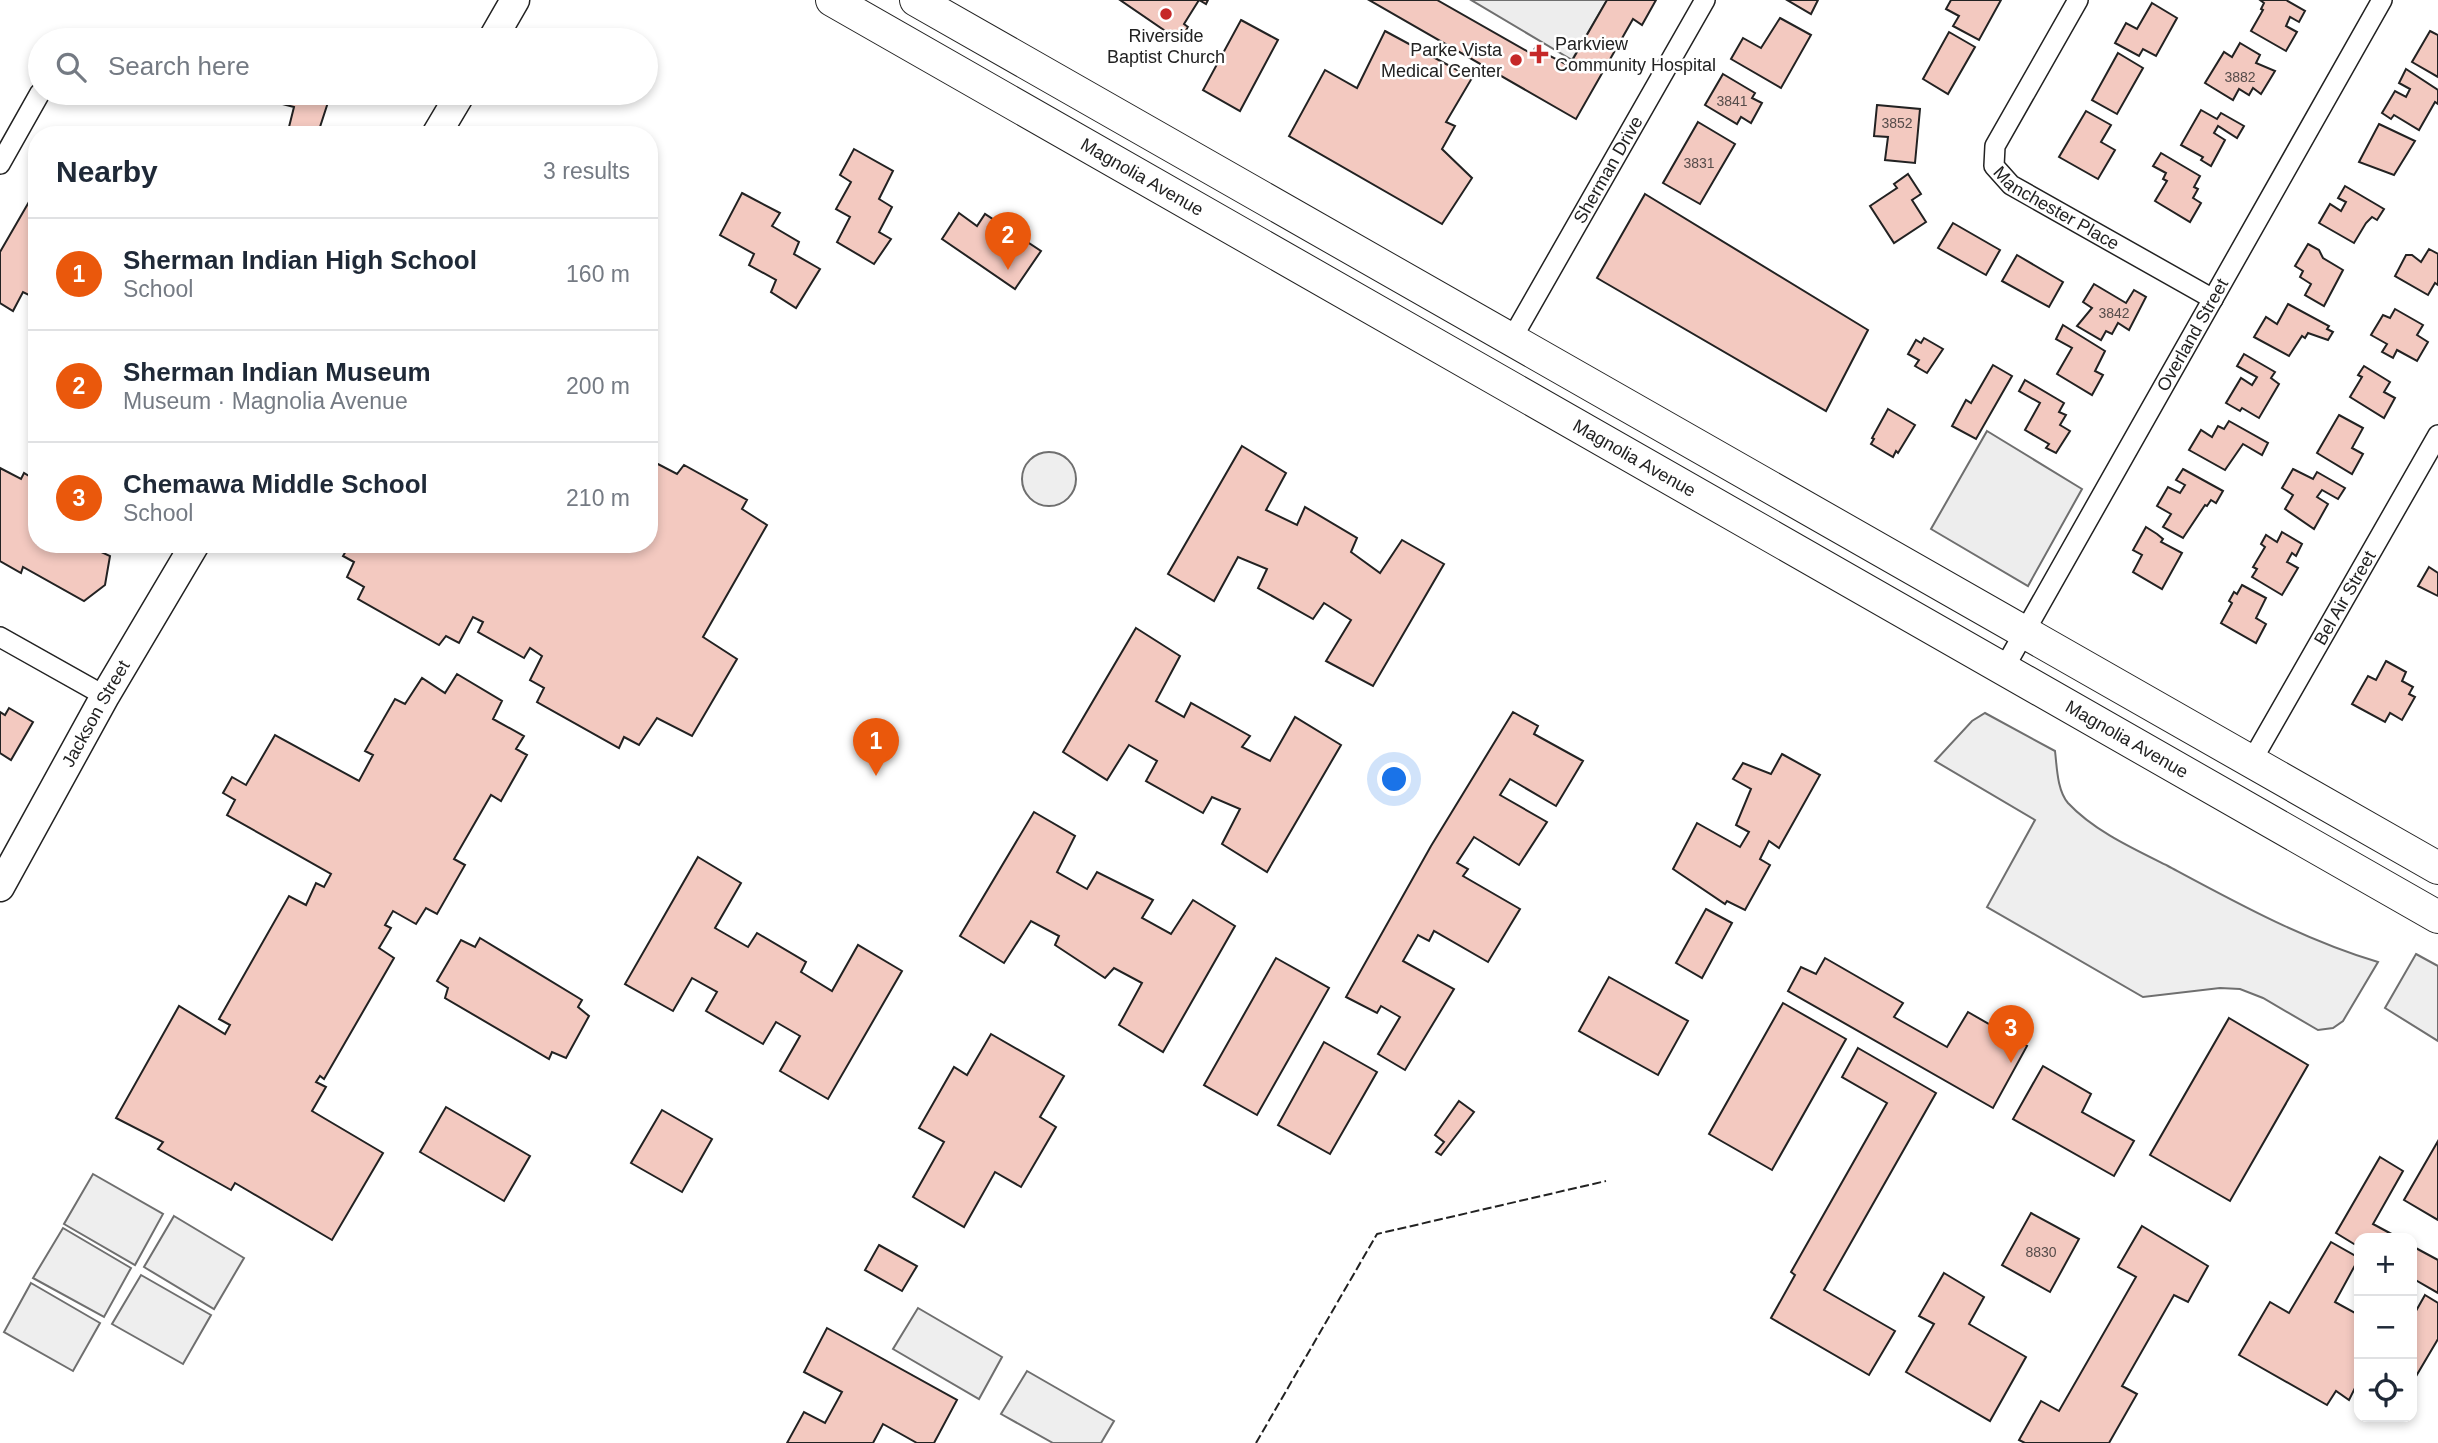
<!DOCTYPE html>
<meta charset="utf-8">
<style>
:root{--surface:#fff;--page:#f6f6f7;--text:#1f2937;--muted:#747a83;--line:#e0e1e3;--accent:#ea580c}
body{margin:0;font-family:Helvetica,sans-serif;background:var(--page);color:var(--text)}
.controls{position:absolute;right:21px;bottom:21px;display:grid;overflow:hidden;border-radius:14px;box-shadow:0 4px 10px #0003}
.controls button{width:63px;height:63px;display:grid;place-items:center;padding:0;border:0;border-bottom:2px solid var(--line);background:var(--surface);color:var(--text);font:35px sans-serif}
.you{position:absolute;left:1395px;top:780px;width:24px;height:24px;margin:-18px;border:5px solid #fff;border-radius:50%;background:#1a73e8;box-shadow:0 0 0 10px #1a73e833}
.badge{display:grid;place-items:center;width:46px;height:46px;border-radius:50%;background:var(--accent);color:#fff;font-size:23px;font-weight:700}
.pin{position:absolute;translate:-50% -58px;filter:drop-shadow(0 2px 4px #0008)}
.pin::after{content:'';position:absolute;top:37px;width:24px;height:21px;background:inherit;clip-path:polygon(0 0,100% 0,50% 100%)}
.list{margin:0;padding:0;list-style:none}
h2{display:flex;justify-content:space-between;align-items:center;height:91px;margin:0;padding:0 28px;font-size:30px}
h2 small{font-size:23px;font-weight:400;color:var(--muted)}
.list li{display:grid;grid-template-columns:46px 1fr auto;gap:21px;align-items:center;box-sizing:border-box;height:112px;padding:0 28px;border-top:2px solid var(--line)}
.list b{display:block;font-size:26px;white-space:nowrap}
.list p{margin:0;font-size:23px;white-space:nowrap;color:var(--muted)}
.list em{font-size:23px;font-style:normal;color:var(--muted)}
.icon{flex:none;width:38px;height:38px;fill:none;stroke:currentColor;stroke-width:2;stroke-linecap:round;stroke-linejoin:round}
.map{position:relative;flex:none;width:2438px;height:1443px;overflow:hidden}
.search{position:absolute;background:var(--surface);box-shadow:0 4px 10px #0003;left:28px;top:28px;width:630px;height:77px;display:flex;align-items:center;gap:18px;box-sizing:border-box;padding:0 24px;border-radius:38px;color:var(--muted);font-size:26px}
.panel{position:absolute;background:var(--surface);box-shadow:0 4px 10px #0003;left:28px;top:126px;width:630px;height:427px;border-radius:28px}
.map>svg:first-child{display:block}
</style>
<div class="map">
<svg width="2438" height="1443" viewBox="0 0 2438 1443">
<rect width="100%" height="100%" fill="#fff"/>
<g fill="#eee" stroke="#6f6f6f" stroke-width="2">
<circle cx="1049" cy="479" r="27"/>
<path d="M1985 713 2055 751C2057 767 2057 790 2068 803 2094 831 2134 849 2168 866 2235 902 2304 940 2378 962L2343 1021 2333 1028 2318 1030 2263 998 2240 989 2220 988 2143 997 1987 907 2035 820 1935 761 1972 721Z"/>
<polygon points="2416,954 2438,966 2438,1041 2385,1008"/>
<polygon points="93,1174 163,1214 135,1265 64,1224"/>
<polygon points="174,1216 244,1258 214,1309 144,1267"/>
<polygon points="63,1228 131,1268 104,1317 33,1278"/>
<polygon points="141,1275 211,1315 183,1364 112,1324"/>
<polygon points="31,1283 100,1323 73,1371 4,1332"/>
<polygon points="918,1308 1002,1357 979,1399 893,1349"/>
<polygon points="1027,1371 1114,1421 1101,1443 1053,1443 1001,1414"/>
</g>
<g fill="#ededed" stroke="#6f6f6f" stroke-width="2">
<polygon points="1471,0 1607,0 1572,60"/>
<polygon points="1987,431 2082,489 2028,586 1931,529"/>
</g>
<g fill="#f3c9c0" stroke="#222" stroke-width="2">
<polygon points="1120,0 1208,0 1206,4 1199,0 1184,24 1188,27 1180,41"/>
<polygon points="1369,0 1437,0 1532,54 1535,48 1569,66 1607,0 1656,0 1642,25 1633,19 1576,119"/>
<polygon points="1787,0 1818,0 1811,14"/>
<polygon points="1951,0 2001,0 1979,40 1953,26 1959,16 1946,9"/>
<polygon points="2260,0 2286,0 2305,11 2299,22 2290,17 2286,26 2297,32 2286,51 2251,31 2263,10 2261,9 2264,3"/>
<polygon points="2152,3 2177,18 2156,56 2143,49 2139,56 2115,43 2126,23 2137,29"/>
<polygon points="1780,18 1811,35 1781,88 1731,59 1743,38 1761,48"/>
<polygon points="1241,20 1278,40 1240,111 1203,90"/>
<polygon points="1385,31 1472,78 1446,122 1455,126 1442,149 1472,178 1442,224 1289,136 1325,70 1357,88"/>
<polygon points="2430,31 2438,35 2438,77 2412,62"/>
<polygon points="1949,32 1975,47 1948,94 1923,79"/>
<polygon points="2240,43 2260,55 2256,63 2275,71 2261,94 2253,88 2249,95 2239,89 2233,100 2205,83 2224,52 2232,57"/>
<polygon points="2118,53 2143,68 2117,114 2092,100"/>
<polygon points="2406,69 2438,90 2438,104 2435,102 2419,130 2394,115 2391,119 2382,113 2395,91 2406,97 2410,89 2399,83"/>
<polygon points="1723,74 1755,93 1752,98 1762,103 1751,123 1741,117 1737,124 1705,105"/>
<polygon points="252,93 331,93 318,133 289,127 294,107 251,96"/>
<polygon points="1877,105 1920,109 1915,163 1885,160 1888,137 1874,136"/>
<polygon points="2201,110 2217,119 2221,113 2244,126 2237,138 2218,126 2214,133 2225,140 2211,166 2201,160 2203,157 2181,145"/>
<polygon points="2086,111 2111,125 2101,142 2115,150 2098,179 2059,157"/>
<polygon points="1698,122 1735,144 1700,204 1663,183"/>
<polygon points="2379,124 2415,141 2394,175 2359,162"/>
<polygon points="297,127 318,135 227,135 289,127"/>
<polygon points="854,149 893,171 879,199 892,207 879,232 891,239 874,264 837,242 850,217 836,209 851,182 840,175"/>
<polygon points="2161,153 2200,176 2194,187 2198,189 2193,198 2201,203 2190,222 2155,201 2167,181 2163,179 2166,173 2153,166"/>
<polygon points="1908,174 1921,194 1912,200 1926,222 1894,243 1870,206 1897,188 1894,184"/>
<polygon points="2345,186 2384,209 2377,220 2372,217 2366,223 2354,243 2319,223 2330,204 2341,211 2346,202 2338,198"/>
<polygon points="37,188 37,299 23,292 13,311 0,303 0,252"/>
<polygon points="742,193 780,213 772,226 799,242 794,254 820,269 796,308 771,292 776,280 749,265 754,254 720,235"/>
<polygon points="1645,194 1868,330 1826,411 1597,278"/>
<polygon points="959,213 977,226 985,214 1041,251 1015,289 942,239"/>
<polygon points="1953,223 2000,250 1986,275 1938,248"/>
<polygon points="2308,244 2319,250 2323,258 2343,270 2324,306 2305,295 2311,284 2300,277 2303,271 2295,266"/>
<polygon points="2429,249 2438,254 2438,285 2435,283 2428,295 2395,276 2406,255 2412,255 2421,262"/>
<polygon points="2017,255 2063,282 2049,307 2002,281"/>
<polygon points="2094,284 2126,303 2134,290 2146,297 2129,330 2118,323 2112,334 2106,331 2101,340 2077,326 2092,308 2083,302"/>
<polygon points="2288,304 2329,326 2327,329 2333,332 2328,340 2308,333 2305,338 2302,336 2289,356 2254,337 2266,317 2277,324"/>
<polygon points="2395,309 2423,325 2417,335 2428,342 2417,361 2397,350 2393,358 2382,352 2387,344 2371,335 2383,315 2390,318"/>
<polygon points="2063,325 2105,351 2095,371 2103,375 2092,395 2057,374 2072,348 2056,339"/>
<polygon points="1924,338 1943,349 1927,373 1915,366 1919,360 1908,354 1916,340 1921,343"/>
<polygon points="2244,354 2275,372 2271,378 2279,384 2259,418 2242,408 2240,411 2226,403 2241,378 2252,385 2257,377 2237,366"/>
<polygon points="1993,365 2012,376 1976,439 1952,426 1966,400 1971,403"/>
<polygon points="2364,366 2390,382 2384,392 2395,398 2384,418 2350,397 2362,377 2358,375"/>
<polygon points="2025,380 2064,403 2059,412 2066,415 2060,425 2070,431 2056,453 2046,448 2049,444 2025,430 2040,403 2019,391"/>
<polygon points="1888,409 1915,425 1898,453 1896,451 1893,457 1871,444 1874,439 1872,438"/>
<polygon points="2339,415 2363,428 2352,448 2363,454 2352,474 2317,453"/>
<polygon points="2229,421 2268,443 2262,455 2243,444 2225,470 2189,450 2201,430 2212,437 2218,426 2224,429"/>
<polygon points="1242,446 1286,473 1266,510 1297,525 1305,507 1357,538 1351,552 1380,573 1402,540 1444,564 1373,686 1326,661 1351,620 1324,603 1313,619 1258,588 1267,569 1238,557 1214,601 1168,574"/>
<polygon points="654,462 677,474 684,465 747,500 742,509 767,525 703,637 737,659 692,736 657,718 639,745 624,737 619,748 537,702 544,688 530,680 542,656 530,648 524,658 478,632 483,622 473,617 459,643 446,636 439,645 358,599 364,587 347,577 354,562 343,556 350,544 649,544 649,470"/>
<polygon points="0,468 21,479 24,473 37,481 37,544 102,544 99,551 110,556 105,585 84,601 23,567 21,573 0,561"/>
<polygon points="2183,469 2223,491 2216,503 2211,500 2207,506 2205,505 2183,538 2163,527 2171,514 2157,506 2168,487 2180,493 2185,485 2176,480"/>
<polygon points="2293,469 2313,479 2317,472 2345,488 2338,499 2322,490 2317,497 2328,504 2314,529 2285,509 2293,495 2282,488"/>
<polygon points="2146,527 2157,534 2163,539 2161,542 2182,553 2162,589 2133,572 2142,555 2133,550"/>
<polygon points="2282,532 2302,544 2296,556 2292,553 2287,562 2298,568 2282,595 2252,577 2257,569 2253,567 2265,547 2261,544 2266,535 2277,542"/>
<polygon points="2429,567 2438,573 2438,596 2418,586"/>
<polygon points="2242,585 2266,598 2256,618 2266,624 2256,643 2221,623 2232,603 2229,601 2234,592 2237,594"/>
<polygon points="1136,628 1180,656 1156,701 1184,717 1191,703 1250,736 1242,747 1270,761 1295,717 1341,745 1267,872 1222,844 1240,809 1212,797 1203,813 1146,781 1157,761 1129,745 1107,780 1063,752"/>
<polygon points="2386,661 2406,672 2402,681 2413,687 2409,694 2415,697 2402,720 2390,713 2385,722 2352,704 2368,676 2376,680"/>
<polygon points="457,674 502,701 493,719 524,736 516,749 527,755 501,801 491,795 454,859 465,865 437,914 426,908 416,924 393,911 385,925 391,928 379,948 394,958 324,1079 320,1076 316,1082 326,1087 312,1111 383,1153 332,1240 235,1183 231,1190 158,1149 163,1142 116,1118 179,1006 225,1034 230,1025 219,1019 289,896 306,905 316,883 324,887 331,874 227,815 235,800 223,793 232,777 246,785 275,735 359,781 373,755 365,751 395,699 405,704 422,678 445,693"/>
<polygon points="9,708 33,722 11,760 0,753 0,712 5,715"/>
<polygon points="1513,712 1538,726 1534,734 1583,761 1556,806 1510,779 1500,795 1547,822 1519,865 1474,837 1457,863 1468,869 1463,876 1520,909 1488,962 1434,931 1429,941 1418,935 1403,961 1454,989 1405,1070 1378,1054 1400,1017 1381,1006 1377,1013 1346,997 1431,846"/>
<polygon points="1782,754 1820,775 1779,848 1769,841 1760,859 1770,865 1745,910 1727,901 1725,904 1673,869 1697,823 1740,847 1749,832 1736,825 1751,789 1733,779 1743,763 1771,774"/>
<polygon points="1034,812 1075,836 1057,872 1087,889 1097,872 1153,900 1142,918 1171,934 1193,900 1235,926 1163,1052 1119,1025 1142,983 1114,968 1105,978 1055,945 1059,936 1031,921 1004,963 960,936"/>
<polygon points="698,857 741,883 715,928 748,947 757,933 806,962 801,972 832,991 858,945 902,971 828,1099 780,1071 800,1036 776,1022 763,1044 706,1011 717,992 692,978 673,1011 625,984"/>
<polygon points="1706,909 1732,923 1702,978 1676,963"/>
<polygon points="480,938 582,1000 578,1007 589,1016 566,1058 552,1052 549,1059 445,998 448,988 437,981 461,940 475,947"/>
<polygon points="1276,958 1329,988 1257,1115 1204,1085"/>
<polygon points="1825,958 1903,1003 1894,1017 1947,1047 1968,1012 2027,1046 1993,1108 1788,991 1801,967 1816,974"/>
<polygon points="1609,977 1688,1021 1658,1075 1579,1031"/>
<polygon points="1783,1003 1846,1039 1772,1170 1709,1134"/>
<polygon points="2229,1018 2308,1065 2230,1201 2150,1155"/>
<polygon points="991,1034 1064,1076 1040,1117 1056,1127 1021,1187 995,1172 964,1227 913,1197 944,1142 919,1128 954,1067 967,1075"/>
<polygon points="1324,1042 1377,1072 1330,1154 1278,1125"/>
<polygon points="1858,1048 1936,1093 1824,1290 1895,1331 1869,1375 1771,1318 1795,1275 1791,1272 1887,1103 1842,1077"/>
<polygon points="2043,1066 2091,1094 2082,1112 2134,1141 2114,1176 2013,1119"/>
<polygon points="1459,1101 1474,1112 1441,1155 1436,1152 1444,1142 1435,1135"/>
<polygon points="446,1107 530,1156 504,1201 420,1152"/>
<polygon points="662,1110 712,1139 682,1192 631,1163"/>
<polygon points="2438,1141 2438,1220 2404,1200"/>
<polygon points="2380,1157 2403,1171 2373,1224 2399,1238 2359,1238 2359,1247 2336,1233"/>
<polygon points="2031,1213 2079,1239 2050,1292 2002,1265"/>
<polygon points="2142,1226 2208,1266 2188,1302 2174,1295 2122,1386 2137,1394 2109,1443 2025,1443 2019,1440 2041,1401 2059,1411 2136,1277 2118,1267"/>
<polygon points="2331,1242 2359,1258 2335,1302 2359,1315 2359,1380 2349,1400 2336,1391 2327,1405 2239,1355 2270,1302 2289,1313"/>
<polygon points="879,1245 917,1266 902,1291 865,1270"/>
<polygon points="2412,1246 2438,1260 2438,1293 2412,1278"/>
<polygon points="1944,1273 1984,1297 1969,1324 2026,1357 1990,1421 1906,1372 1934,1324 1919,1316"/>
<polygon points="2425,1295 2438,1303 2438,1339 2412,1383 2412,1318"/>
<polygon points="827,1328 957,1400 934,1443 917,1443 883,1424 873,1443 787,1443 804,1412 825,1423 842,1392 804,1372"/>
</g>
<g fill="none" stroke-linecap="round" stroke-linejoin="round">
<g stroke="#222" stroke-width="22">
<g id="street">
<path id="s1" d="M2078 0 1995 146 1994 166 2011 185 2213 299"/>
<polyline points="0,164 40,93"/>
<path id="s2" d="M1511 340 1705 0"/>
<polyline points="0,637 105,696"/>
<path id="s3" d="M2003 670 2382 0"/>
<path id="s4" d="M2251 762 2438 435"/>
</g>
</g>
<g stroke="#222" stroke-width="31">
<g id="secondary">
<polyline points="492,40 515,0"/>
<polyline points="436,135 461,93"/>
<path id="s5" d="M0 887 105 696 195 544"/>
</g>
</g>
<g stroke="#222" stroke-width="34">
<g id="primary">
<path id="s6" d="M832 0 2438 917"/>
<polyline points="916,0 2438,868"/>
</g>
</g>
<use href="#street" stroke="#fff" stroke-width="19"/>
<use href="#secondary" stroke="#fff" stroke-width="28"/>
<use href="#primary" stroke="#fff" stroke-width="32"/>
<polyline stroke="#222" stroke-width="2" stroke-dasharray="9 3.5" stroke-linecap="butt" points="1256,1443 1377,1234 1606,1181"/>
</g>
<g fill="#c62828" stroke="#fff" stroke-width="2.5">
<circle cx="1166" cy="14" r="7"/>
<path d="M1535.5 43.5h7v7h7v7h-7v7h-7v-7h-7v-7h7z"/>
<circle cx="1516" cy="60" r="7"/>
</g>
<g text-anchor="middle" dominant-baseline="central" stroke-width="5" stroke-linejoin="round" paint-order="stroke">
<g font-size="14" fill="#564c4a">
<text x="2240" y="77">3882</text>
<text x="1732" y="101">3841</text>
<text x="1897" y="123">3852</text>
<text x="1699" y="163">3831</text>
<text x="2114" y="313">3842</text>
<text x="2041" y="1252">8830</text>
</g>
<g font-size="18" fill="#222" stroke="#fff">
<text x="1166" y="36">Riverside<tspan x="1166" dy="21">Baptist Church</tspan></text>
<text x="1555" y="44" text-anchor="start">Parkview<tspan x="1555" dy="21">Community Hospital</tspan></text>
<text x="1502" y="50" text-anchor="end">Parke Vista<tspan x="1502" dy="21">Medical Center</tspan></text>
</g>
<g font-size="18" fill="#222" stroke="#fff">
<text stroke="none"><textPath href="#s2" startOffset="196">Sherman Drive</textPath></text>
<text stroke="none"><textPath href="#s6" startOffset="357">Magnolia Avenue</textPath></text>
<text stroke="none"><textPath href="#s1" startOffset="264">Manchester Place</textPath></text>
<text stroke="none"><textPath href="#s3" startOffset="385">Overland Street</textPath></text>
<text stroke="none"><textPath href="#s6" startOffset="924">Magnolia Avenue</textPath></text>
<text stroke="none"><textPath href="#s4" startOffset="189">Bel Air Street</textPath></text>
<text stroke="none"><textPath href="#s5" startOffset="198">Jackson Street</textPath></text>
<text stroke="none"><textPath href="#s6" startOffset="1491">Magnolia Avenue</textPath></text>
</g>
</g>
</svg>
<div class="controls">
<button>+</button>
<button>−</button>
<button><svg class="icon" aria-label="locate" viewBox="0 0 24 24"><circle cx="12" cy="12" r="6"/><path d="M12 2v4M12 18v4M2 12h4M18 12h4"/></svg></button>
</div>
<div class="you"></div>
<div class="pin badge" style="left:876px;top:776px">1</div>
<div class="pin badge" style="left:1008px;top:270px">2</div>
<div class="pin badge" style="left:2011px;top:1063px">3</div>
<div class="search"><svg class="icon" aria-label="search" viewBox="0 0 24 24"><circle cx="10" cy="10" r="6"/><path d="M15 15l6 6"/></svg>Search here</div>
<section class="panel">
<h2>Nearby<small>3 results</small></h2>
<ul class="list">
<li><span class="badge">1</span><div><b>Sherman Indian High School</b><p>School</p></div><em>160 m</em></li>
<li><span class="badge">2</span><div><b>Sherman Indian Museum</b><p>Museum · Magnolia Avenue</p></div><em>200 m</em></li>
<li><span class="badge">3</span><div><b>Chemawa Middle School</b><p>School</p></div><em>210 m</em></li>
</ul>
</section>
</div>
